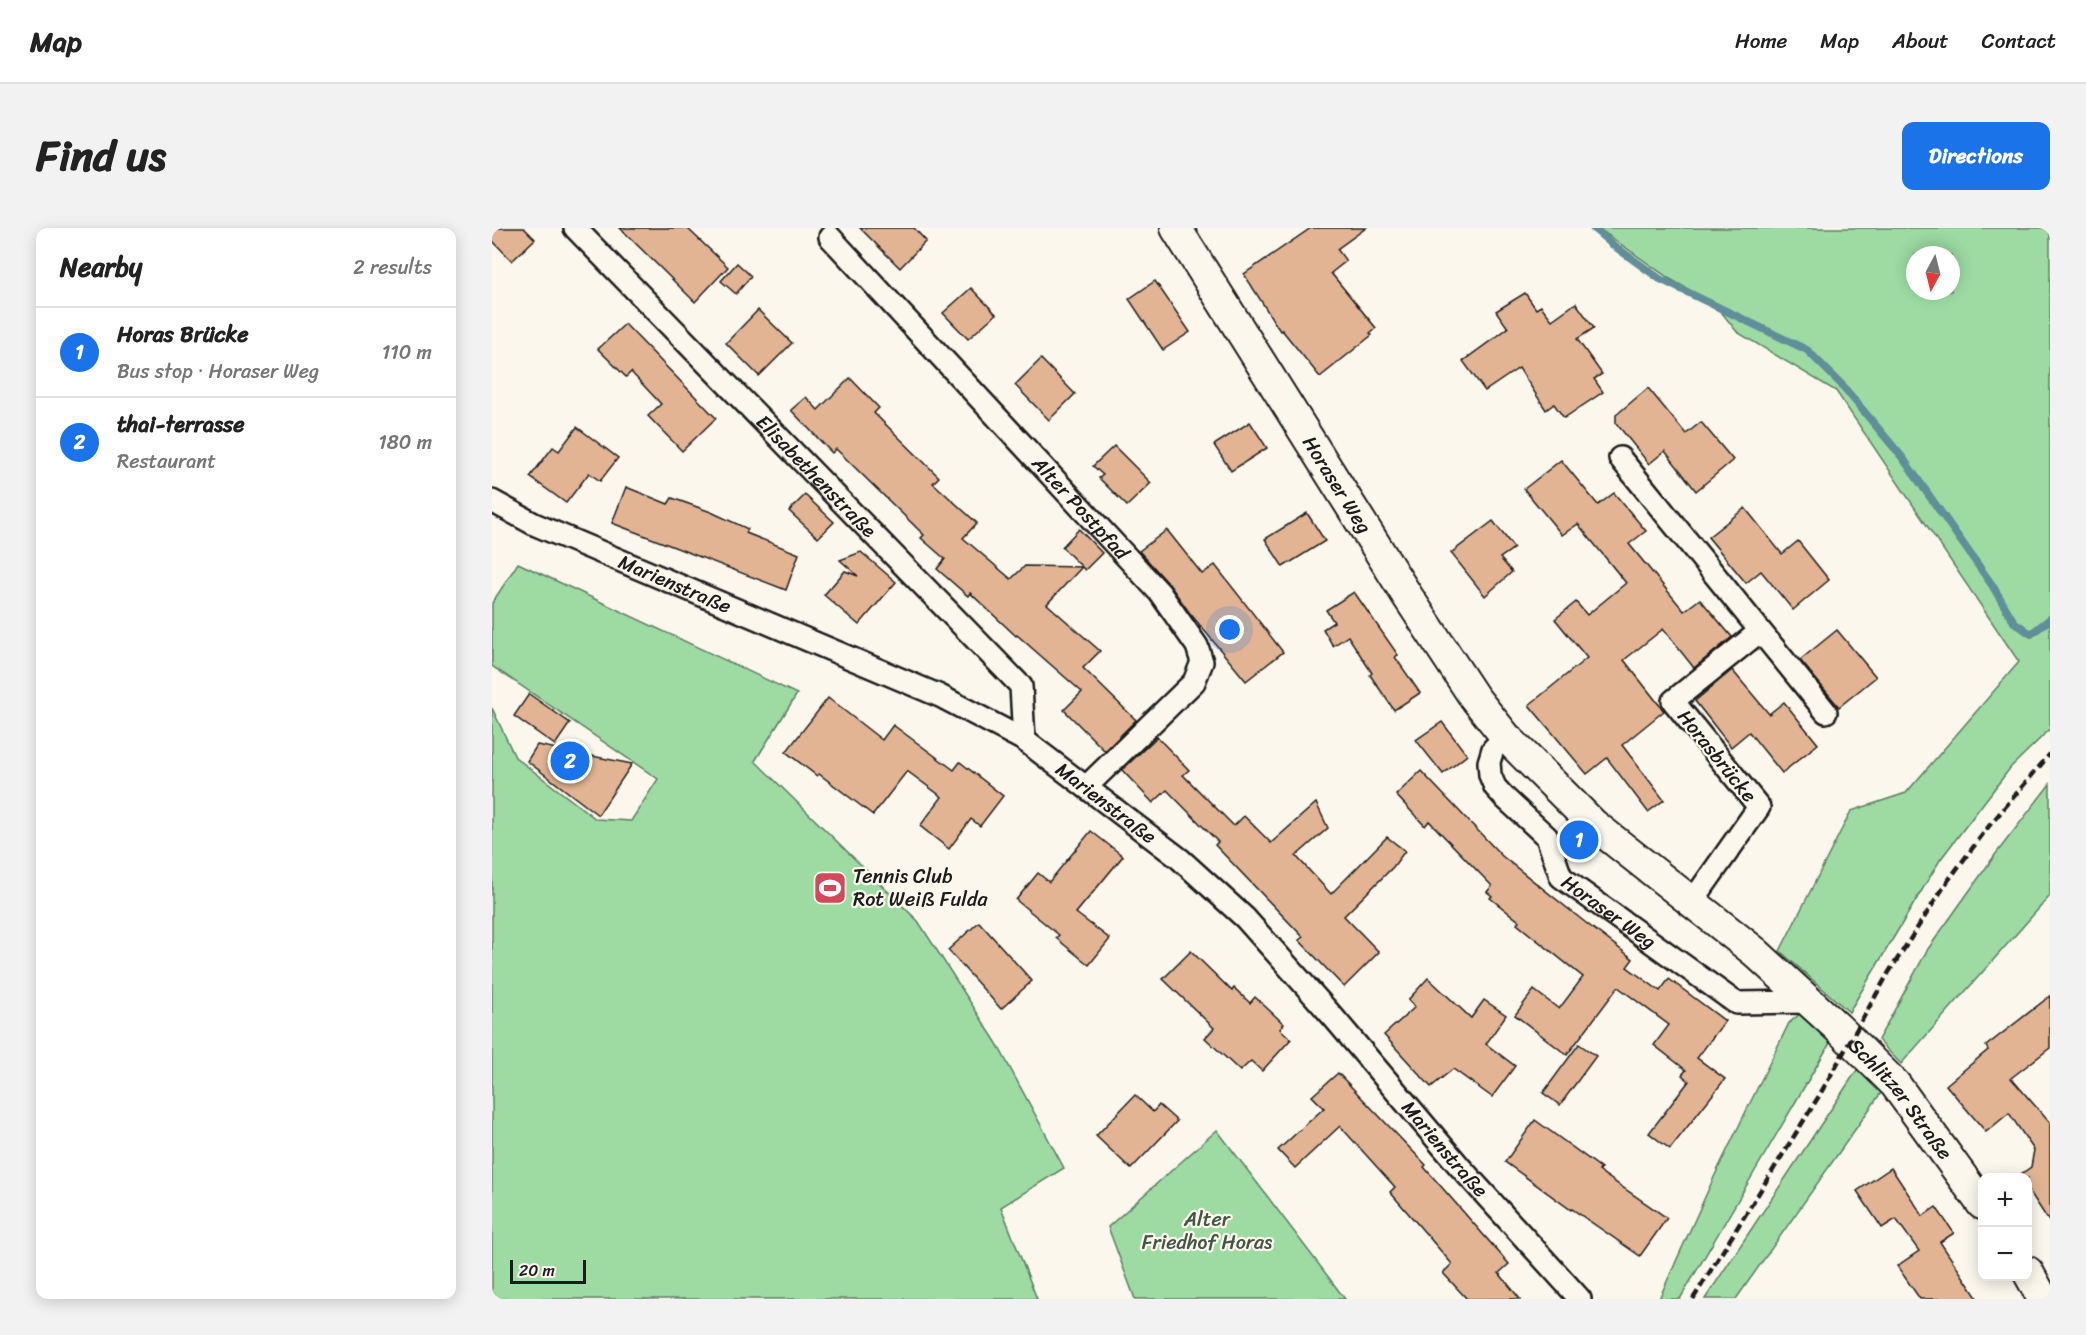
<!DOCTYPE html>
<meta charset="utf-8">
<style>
:root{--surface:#fff;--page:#f2f2f2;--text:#222;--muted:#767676;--line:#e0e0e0;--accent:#1a73e8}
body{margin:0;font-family:Sriracha,sans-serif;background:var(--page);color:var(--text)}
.controls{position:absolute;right:18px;bottom:18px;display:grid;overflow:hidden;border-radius:12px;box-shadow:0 3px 15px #0003}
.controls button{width:54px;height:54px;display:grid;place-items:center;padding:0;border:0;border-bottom:2px solid var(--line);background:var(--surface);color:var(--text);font:30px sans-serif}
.compass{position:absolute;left:1414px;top:18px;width:54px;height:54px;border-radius:50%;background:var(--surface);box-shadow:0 3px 15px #0003;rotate:187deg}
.scale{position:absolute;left:18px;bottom:15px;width:76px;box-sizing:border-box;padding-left:6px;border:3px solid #1c1c1c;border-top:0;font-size:16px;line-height:21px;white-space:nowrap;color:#1c1c1c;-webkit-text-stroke:4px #fbf7ec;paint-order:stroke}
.you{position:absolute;left:738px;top:402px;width:21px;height:21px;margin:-15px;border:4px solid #fff;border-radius:50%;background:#1a73e8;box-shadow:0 0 0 9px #1a73e833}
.badge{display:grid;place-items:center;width:39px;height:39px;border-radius:50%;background:var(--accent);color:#fff;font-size:20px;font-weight:700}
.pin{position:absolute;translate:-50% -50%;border:3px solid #fff;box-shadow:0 2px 6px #0006}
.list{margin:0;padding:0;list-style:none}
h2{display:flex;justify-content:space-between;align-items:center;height:78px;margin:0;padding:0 24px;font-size:26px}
h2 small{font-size:20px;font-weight:400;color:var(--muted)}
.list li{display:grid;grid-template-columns:39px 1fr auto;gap:18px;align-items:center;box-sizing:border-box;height:90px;padding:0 24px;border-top:2px solid var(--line)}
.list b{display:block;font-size:22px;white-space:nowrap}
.list p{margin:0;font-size:20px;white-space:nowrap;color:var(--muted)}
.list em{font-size:20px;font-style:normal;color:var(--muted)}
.map{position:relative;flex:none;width:1558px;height:1071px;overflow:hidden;border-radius:12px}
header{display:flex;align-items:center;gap:36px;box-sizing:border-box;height:84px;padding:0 30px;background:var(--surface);border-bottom:2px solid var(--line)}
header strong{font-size:28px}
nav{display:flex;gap:33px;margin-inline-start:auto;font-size:21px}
.intro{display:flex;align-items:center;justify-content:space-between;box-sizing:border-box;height:144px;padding:0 36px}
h1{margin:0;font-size:42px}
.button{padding:15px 27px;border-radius:12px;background:var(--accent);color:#fff;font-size:21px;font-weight:700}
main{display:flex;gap:36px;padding:0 36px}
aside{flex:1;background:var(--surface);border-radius:12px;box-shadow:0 3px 15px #0003}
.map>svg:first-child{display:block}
</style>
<header>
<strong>Map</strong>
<nav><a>Home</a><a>Map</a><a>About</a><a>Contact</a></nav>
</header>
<div class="intro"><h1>Find us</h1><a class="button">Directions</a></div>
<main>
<aside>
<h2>Nearby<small>2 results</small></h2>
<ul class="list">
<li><span class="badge">1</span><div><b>Horas Brücke</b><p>Bus stop · Horaser Weg</p></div><em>110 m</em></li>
<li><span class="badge">2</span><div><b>thai-terrasse</b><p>Restaurant</p></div><em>180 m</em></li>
</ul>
</aside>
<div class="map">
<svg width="1558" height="1071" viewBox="0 0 1558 1071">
<rect width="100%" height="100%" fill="#fbf7ec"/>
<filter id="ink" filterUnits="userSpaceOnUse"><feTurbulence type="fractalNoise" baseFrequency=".0167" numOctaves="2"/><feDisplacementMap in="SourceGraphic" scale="12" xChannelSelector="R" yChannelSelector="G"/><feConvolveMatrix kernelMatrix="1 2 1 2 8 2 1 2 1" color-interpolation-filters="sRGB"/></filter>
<g filter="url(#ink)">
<g fill="#9ddba3" stroke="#5c7c60" stroke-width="1.5" fill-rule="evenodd">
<path d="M1106 0H1558V501L1519 539 1448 632 1357 784 1288 723 1359 583 1414 565 1527 434 1344 163 1245 104 1223 76 1178 51ZM1423 27H1459V63H1423Z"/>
<polygon points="26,335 305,466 263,533 426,693 504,814 572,940 509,979 545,1071 0,1071 0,480 23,529 104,591 139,593 166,551 0,438 0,375"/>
<polygon points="1558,556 1558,668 1409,836 1386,812 1436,721 1503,627"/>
<polygon points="1309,785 1338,815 1188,1071 1167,1071 1223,947 1297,795"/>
<polygon points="1369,836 1393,859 1244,1071 1213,1071"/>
<polygon points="725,902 853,1071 643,1071 616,999"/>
</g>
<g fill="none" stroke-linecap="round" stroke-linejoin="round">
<polyline stroke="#608e99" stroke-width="8" points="1101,0 1121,17 1168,51 1315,122 1349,156 1410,229 1500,357 1522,394 1539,406 1558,391"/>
</g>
<g fill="#e2b493" stroke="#1c1c1c" stroke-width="1.5">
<polygon points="0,0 32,0 43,11 20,33 0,12"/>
<polygon points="128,0 195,0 236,39 203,74"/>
<polygon points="368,0 422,0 434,13 408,40"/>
<polygon points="819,0 874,0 845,21 854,33 839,45 884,100 878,105 880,107 828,149 790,102 788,103 752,46"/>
<polygon points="245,35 259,48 244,66 229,53"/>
<polygon points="663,53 698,104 671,122 637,71"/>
<polygon points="479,60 504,86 476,111 451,85"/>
<polygon points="1033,65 1044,81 1049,78 1060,92 1084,75 1102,100 1085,111 1110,146 1102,151 1111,164 1072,190 1062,176 1054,182 1027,140 993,163 971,133 1016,100 1004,83"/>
<polygon points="266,82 300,115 267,148 234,115"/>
<polygon points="133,96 224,190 190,223 156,188 169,176 139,144 134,149 106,121"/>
<polygon points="549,131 583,166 557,192 523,157"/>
<polygon points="358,150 387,180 382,185 447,249 441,255 485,295 471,310 519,351 533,338 590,339 570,319 587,301 610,325 593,342 590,339 555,376 608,423 591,440 644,492 613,523 572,482 590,464 525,407 524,408 478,365 476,368 445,341 453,331 429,310 432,307 344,221 340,225 299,182 314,169 326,182"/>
<polygon points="1156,160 1194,206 1209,194 1241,232 1204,263 1173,223 1157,236 1124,195 1124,187"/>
<polygon points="758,194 775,220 739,243 722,217"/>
<polygon points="85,199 126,230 108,253 97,245 74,275 38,249 61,219 67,223"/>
<polygon points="622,218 659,255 635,278 607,250 611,247 601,238"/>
<polygon points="1069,232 1106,277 1122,265 1154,303 1137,316 1192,383 1208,371 1240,409 1202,440 1171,401 1132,432 1172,483 1130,517 1172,572 1156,584 1115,530 1095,546 1037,477 1095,430 1063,391 1084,374 1095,387 1134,355 1086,296 1070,307 1032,261"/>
<polygon points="134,259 176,276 180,270 219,284 256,301 254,305 307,326 294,362 120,295"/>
<polygon points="313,267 342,294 326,310 297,283"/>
<polygon points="1253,280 1290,326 1306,313 1337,352 1301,382 1269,343 1254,355 1216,309"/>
<polygon points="815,285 833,313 791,339 773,311"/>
<polygon points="1001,293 1022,320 1008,330 1020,344 993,368 959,325"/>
<polygon points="675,302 710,346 723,337 791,424 754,453 697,384 677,356 647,323"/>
<polygon points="369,324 404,354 367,397 332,367 353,343 366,348 348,332"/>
<polygon points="862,364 906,427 903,429 928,465 902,482 878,447 880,445 856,408 841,418 831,401 842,394 834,382"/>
<polygon points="1345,402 1384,449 1347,479 1308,432"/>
<polygon points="1240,442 1277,486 1292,474 1326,516 1290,545 1257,504 1239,519 1203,473"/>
<polygon points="37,466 78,495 63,517 22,488"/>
<polygon points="336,470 390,512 401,497 462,542 468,534 511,568 488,598 479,591 457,621 428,598 450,569 415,543 381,587 327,546 325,548 294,524"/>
<polygon points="950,494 975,527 951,546 924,512"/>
<polygon points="665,509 697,542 691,547 742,598 752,588 779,615 824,575 836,600 804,628 839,666 895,609 913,623 901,639 852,688 887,724 852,759 807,712 811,709 723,617 726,614 675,562 661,575 630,542"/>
<polygon points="45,517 140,536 106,587 35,533"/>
<polygon points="929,543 1010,628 1094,695 1141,731 1135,739 1168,763 1177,751 1233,793 1205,830 1233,851 1178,921 1157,905 1197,853 1190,847 1194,842 1162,817 1177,797 1126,759 1075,827 1023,787 1042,762 1067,781 1091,749 1025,696 1027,693 998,670 1000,668 995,664 1000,658 937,593 933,598 904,567"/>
<polygon points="599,603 631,628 584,685 618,711 597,737 564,710 567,707 524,672 546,645 557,654"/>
<polygon points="487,694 540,753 509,781 456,722"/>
<polygon points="699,723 740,763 742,760 758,775 763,769 792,796 788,801 799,811 770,843 759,833 748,843 713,810 722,800 671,751"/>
<polygon points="936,750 979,790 992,772 1014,787 994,816 1023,838 1000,869 961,841 939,859 892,807 923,779 916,772"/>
<polygon points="1558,768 1558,820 1519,850 1558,895 1558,995 1536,961 1536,950 1526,948 1539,939 1542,922 1517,885 1494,904 1454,857 1496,822 1494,818"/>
<polygon points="1087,816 1104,828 1068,877 1051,865"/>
<polygon points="846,845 934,937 932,939 1017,1036 1007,1045 1028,1071 975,1071 951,1045 960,1036 898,964 903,959 848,898 803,940 786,922 832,880 820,868"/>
<polygon points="643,867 661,884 667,877 685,893 639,941 604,908"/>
<polygon points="1043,892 1109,940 1107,943 1175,990 1148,1028 1080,981 1079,982 1013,934"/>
<polygon points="1399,940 1431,988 1444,979 1462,1005 1448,1014 1486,1071 1428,1071 1405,1038 1427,1023 1404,991 1390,1000 1365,963"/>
</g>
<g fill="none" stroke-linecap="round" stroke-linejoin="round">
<g stroke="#1c1c1c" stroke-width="26">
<g id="minor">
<path id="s1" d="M83 0 529 458 532 512"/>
<path id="s2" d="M338 9 668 365 705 418 710 434 702 454 594 559"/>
<polyline points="1128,230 1334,484"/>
<path id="s3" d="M0 273 42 296 448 468 532 512 688 631 753 690 842 790 968 939 1088 1071"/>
<path id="s4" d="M1014 509 1001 521 997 534 998 547 1003 559 1013 570 1055 609 1069 649 1244 775 1318 774"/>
<polyline points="1200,674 1267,579 1181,473 1267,404"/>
</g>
</g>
<g stroke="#1c1c1c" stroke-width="34">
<g id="secondary">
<path id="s5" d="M684 0 916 369 982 469 1014 509 1101 596 1263 724 1345 799 1403 856 1490 976"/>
<polyline points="1536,1044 1551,1071"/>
</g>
</g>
<use href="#minor" stroke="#fbf7ec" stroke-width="21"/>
<use href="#secondary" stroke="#fbf7ec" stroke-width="30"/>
<polyline stroke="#1c1c1c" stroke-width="4.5" stroke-dasharray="9 4.5" stroke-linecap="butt" points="1201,1071 1327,868 1397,744 1455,654 1497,598 1558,526"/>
</g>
</g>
<defs>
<g id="stadium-square" transform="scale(1.725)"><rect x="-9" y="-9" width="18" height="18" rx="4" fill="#d1495b" stroke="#fbf7ec"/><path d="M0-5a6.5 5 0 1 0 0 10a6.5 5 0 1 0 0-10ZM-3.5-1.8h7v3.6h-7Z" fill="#fff"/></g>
</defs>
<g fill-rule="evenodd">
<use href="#stadium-square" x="338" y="660"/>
</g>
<g text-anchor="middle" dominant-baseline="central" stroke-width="4.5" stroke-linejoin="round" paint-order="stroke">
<g font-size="20" fill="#1c1c1c" stroke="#fbf7ec">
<text stroke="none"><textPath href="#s1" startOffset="346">Elisabethenstraße</textPath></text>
<text stroke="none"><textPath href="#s5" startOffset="303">Horaser Weg</textPath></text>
<text stroke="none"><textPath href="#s2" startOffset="369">Alter Postpfad</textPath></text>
<text stroke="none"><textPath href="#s3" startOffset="201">Marienstraße</textPath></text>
<text transform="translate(1225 528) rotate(51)">Horasbrücke</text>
<text stroke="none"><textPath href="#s3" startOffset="687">Marienstraße</textPath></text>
<text stroke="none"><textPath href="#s4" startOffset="231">Horaser Weg</textPath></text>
<text stroke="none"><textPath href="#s5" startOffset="1144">Schlitzer Straße</textPath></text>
<text stroke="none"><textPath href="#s3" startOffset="1173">Marienstraße</textPath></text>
</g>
<g font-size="20" fill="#1c1c1c" stroke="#fbf7ec" text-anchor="start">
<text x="361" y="648">Tennis Club<tspan x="361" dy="23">Rot Weiß Fulda</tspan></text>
</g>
<g font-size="20" fill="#435544" stroke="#fbf7ec">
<text x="715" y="991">Alter<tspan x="715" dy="23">Friedhof Horas</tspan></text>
</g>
</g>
</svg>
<div class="controls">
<button>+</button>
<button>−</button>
</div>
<svg class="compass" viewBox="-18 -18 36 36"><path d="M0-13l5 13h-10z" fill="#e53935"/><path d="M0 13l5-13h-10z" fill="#767676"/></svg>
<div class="scale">20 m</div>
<div class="you"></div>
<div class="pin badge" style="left:1087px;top:612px">1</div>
<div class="pin badge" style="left:78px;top:533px">2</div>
</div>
</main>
